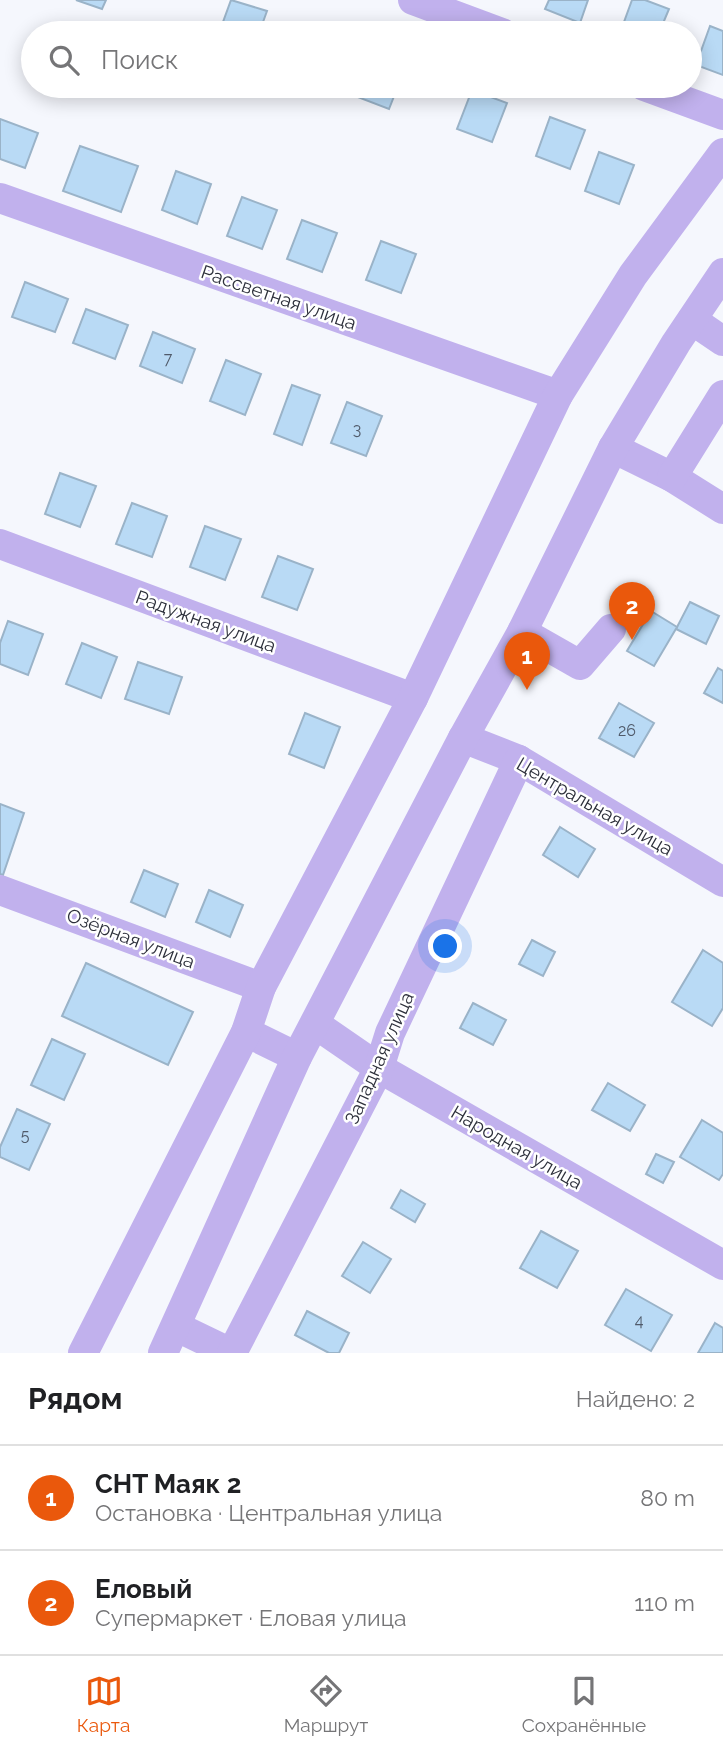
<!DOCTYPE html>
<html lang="ru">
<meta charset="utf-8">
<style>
:root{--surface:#fff;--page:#f6f6f6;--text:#202124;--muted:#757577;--line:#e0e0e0;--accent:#ea580c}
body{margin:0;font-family:Raleway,sans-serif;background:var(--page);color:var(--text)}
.you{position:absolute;left:446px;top:947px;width:24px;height:24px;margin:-18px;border:5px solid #fff;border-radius:50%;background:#1a73e8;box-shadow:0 0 0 10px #1a73e833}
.badge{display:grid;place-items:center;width:46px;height:46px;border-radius:50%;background:var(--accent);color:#fff;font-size:23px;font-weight:700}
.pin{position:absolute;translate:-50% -58px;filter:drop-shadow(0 2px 4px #0008)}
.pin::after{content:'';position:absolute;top:37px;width:24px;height:21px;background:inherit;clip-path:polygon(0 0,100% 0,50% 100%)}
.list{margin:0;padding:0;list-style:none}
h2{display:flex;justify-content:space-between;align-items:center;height:91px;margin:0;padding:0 28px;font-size:30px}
h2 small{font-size:23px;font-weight:400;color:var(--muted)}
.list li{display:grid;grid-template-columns:46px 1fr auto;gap:21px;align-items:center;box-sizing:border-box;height:105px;padding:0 28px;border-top:2px solid var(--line)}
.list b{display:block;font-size:26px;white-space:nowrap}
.list p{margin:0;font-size:23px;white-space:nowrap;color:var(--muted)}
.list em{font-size:23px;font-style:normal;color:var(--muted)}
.icon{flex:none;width:38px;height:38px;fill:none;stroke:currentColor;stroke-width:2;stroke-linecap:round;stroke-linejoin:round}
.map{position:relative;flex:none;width:723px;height:1353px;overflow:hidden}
.search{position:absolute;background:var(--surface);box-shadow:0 4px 18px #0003;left:21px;right:21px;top:21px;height:77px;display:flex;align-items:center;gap:18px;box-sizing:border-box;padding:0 24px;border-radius:38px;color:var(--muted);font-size:26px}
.sheet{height:301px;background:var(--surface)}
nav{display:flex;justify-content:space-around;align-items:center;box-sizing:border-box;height:98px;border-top:2px solid var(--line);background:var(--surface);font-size:19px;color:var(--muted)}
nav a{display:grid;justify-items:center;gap:4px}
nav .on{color:var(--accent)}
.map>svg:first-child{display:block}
</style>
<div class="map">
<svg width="723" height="1353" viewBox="0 0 723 1353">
<rect width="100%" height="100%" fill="#f5f7fd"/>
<g fill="#b9daf5" stroke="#9ab3c8" stroke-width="2">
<polygon points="76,0 106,0 102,9"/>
<polygon points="231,0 267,11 259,33 219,33"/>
<polygon points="549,0 588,0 580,23 545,9"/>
<polygon points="632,0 645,0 669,9 659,33 620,33"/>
<polygon points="710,26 723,31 723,75 696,65"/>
<polygon points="359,86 398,86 389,109 355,96"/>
<polygon points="472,90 507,103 492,142 457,129"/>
<polygon points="550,117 585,130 570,169 536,156"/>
<polygon points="0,119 38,133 25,168 0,159"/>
<polygon points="80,146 138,166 121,212 63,191"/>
<polygon points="599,152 634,165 619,204 585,191"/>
<polygon points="176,171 211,184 197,224 162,210"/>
<polygon points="242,197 277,210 262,249 227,236"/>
<polygon points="302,220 337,233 322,272 287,259"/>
<polygon points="381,241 416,254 401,293 366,280"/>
<polygon points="25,282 68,299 55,332 12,317"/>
<polygon points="86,309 128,325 115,359 73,343"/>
<polygon points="153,332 195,349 182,383 140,366"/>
<polygon points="226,360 261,374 245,415 210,401"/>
<polygon points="292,385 320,395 302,445 274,434"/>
<polygon points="347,402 382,416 366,456 331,443"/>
<polygon points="60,473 96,486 80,527 45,514"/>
<polygon points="132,503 167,516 152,557 116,544"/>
<polygon points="205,526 241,539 225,580 190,567"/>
<polygon points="278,556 313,569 297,610 262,597"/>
<polygon points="690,602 719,616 706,644 676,629"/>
<polygon points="651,611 677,627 654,666 627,651"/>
<polygon points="8,621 43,634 28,675 0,664 0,643"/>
<polygon points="82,643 117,657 101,698 66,684"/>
<polygon points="138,662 182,677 169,714 125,699"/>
<polygon points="718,668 723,671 723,703 704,693"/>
<polygon points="619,703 654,723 634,757 599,738"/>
<polygon points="305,713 340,727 324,768 289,754"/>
<polygon points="0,804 24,813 3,875 0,874"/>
<polygon points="560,827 595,849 578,877 543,855"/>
<polygon points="144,870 178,884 165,917 131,902"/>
<polygon points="209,890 243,905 230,937 196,922"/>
<polygon points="532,940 555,952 543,976 519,964"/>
<polygon points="703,950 723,963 723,1008 712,1026 672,1002"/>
<polygon points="86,963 193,1012 168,1065 62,1016"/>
<polygon points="473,1003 506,1020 493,1045 460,1028"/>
<polygon points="52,1039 85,1054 64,1100 31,1085"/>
<polygon points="608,1083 645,1105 630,1131 592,1110"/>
<polygon points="17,1109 50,1124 29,1170 0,1157 0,1147"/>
<polygon points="702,1120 723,1133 723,1174 719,1180 680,1157"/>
<polygon points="656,1154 674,1162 663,1183 646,1174"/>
<polygon points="401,1190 425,1204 415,1222 391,1208"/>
<polygon points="541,1231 578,1251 557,1288 520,1268"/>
<polygon points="363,1242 391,1259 370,1293 342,1276"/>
<polygon points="626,1289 672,1315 651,1351 605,1325"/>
<polygon points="307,1311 349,1333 339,1353 329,1353 295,1335"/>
<polygon points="715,1323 723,1328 723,1353 698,1353"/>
</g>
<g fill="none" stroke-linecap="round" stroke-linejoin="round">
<g stroke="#c1b1ed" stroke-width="30">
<polyline points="413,0 502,33"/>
<polyline points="644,86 723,115"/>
<polyline points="0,198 558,395"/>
<polyline points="692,320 723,341"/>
<polyline points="613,448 672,477 723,509"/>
<polyline points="672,477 723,395"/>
<polyline points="0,544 413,698"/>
<polyline points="522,632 580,665 611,629"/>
<polyline points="463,738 519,760 723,882"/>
<polyline points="0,890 261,987"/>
<polyline points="315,1024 379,1068 723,1265"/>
<polyline points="246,1032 297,1057"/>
<polyline points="177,1327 231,1353"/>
<polyline points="83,1353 246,1032 261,987 413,698 558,395 633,275 723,153"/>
<polyline points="163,1353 297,1057 463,738 522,632 613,448 676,343 723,273"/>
<polyline points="232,1353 379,1068 390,1033 519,760"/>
</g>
</g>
<g text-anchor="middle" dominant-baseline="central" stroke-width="5" stroke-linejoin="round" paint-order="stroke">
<g font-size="16" fill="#505a6a">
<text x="168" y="358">7</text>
<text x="357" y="429">3</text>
<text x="627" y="730">26</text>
<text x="25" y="1135">5</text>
<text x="639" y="1320">4</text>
</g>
<g font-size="19" fill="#2d303b" stroke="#fff">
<text transform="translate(279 297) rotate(19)">Рассветная улица</text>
<text transform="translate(206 621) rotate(20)">Радужная улица</text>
<text transform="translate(595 806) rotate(30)">Центральная улица</text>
<text transform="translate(131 938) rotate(21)">Озёрная улица</text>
<text transform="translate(379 1058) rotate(-66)">Западная улица</text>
<text transform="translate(517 1147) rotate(30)">Народная улица</text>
</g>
</g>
</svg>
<div class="you"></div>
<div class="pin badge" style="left:527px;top:690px">1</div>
<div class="pin badge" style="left:632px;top:640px">2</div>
<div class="search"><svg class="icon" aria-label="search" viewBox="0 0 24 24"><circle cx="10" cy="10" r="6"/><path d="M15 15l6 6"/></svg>Поиск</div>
</div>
<section class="sheet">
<h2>Рядом<small>Найдено: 2</small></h2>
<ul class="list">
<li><span class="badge">1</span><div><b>СНТ Маяк 2</b><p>Остановка · Центральная улица</p></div><em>80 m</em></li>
<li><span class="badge">2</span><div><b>Еловый</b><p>Супермаркет · Еловая улица</p></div><em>110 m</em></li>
</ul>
</section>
<nav>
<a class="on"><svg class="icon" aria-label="map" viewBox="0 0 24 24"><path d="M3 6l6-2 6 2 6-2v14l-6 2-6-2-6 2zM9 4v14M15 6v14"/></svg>Карта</a>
<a><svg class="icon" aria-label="directions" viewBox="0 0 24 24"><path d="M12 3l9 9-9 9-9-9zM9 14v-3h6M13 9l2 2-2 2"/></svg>Маршрут</a>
<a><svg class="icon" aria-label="saved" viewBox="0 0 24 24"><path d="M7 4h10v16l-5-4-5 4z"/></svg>Сохранённые</a>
</nav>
